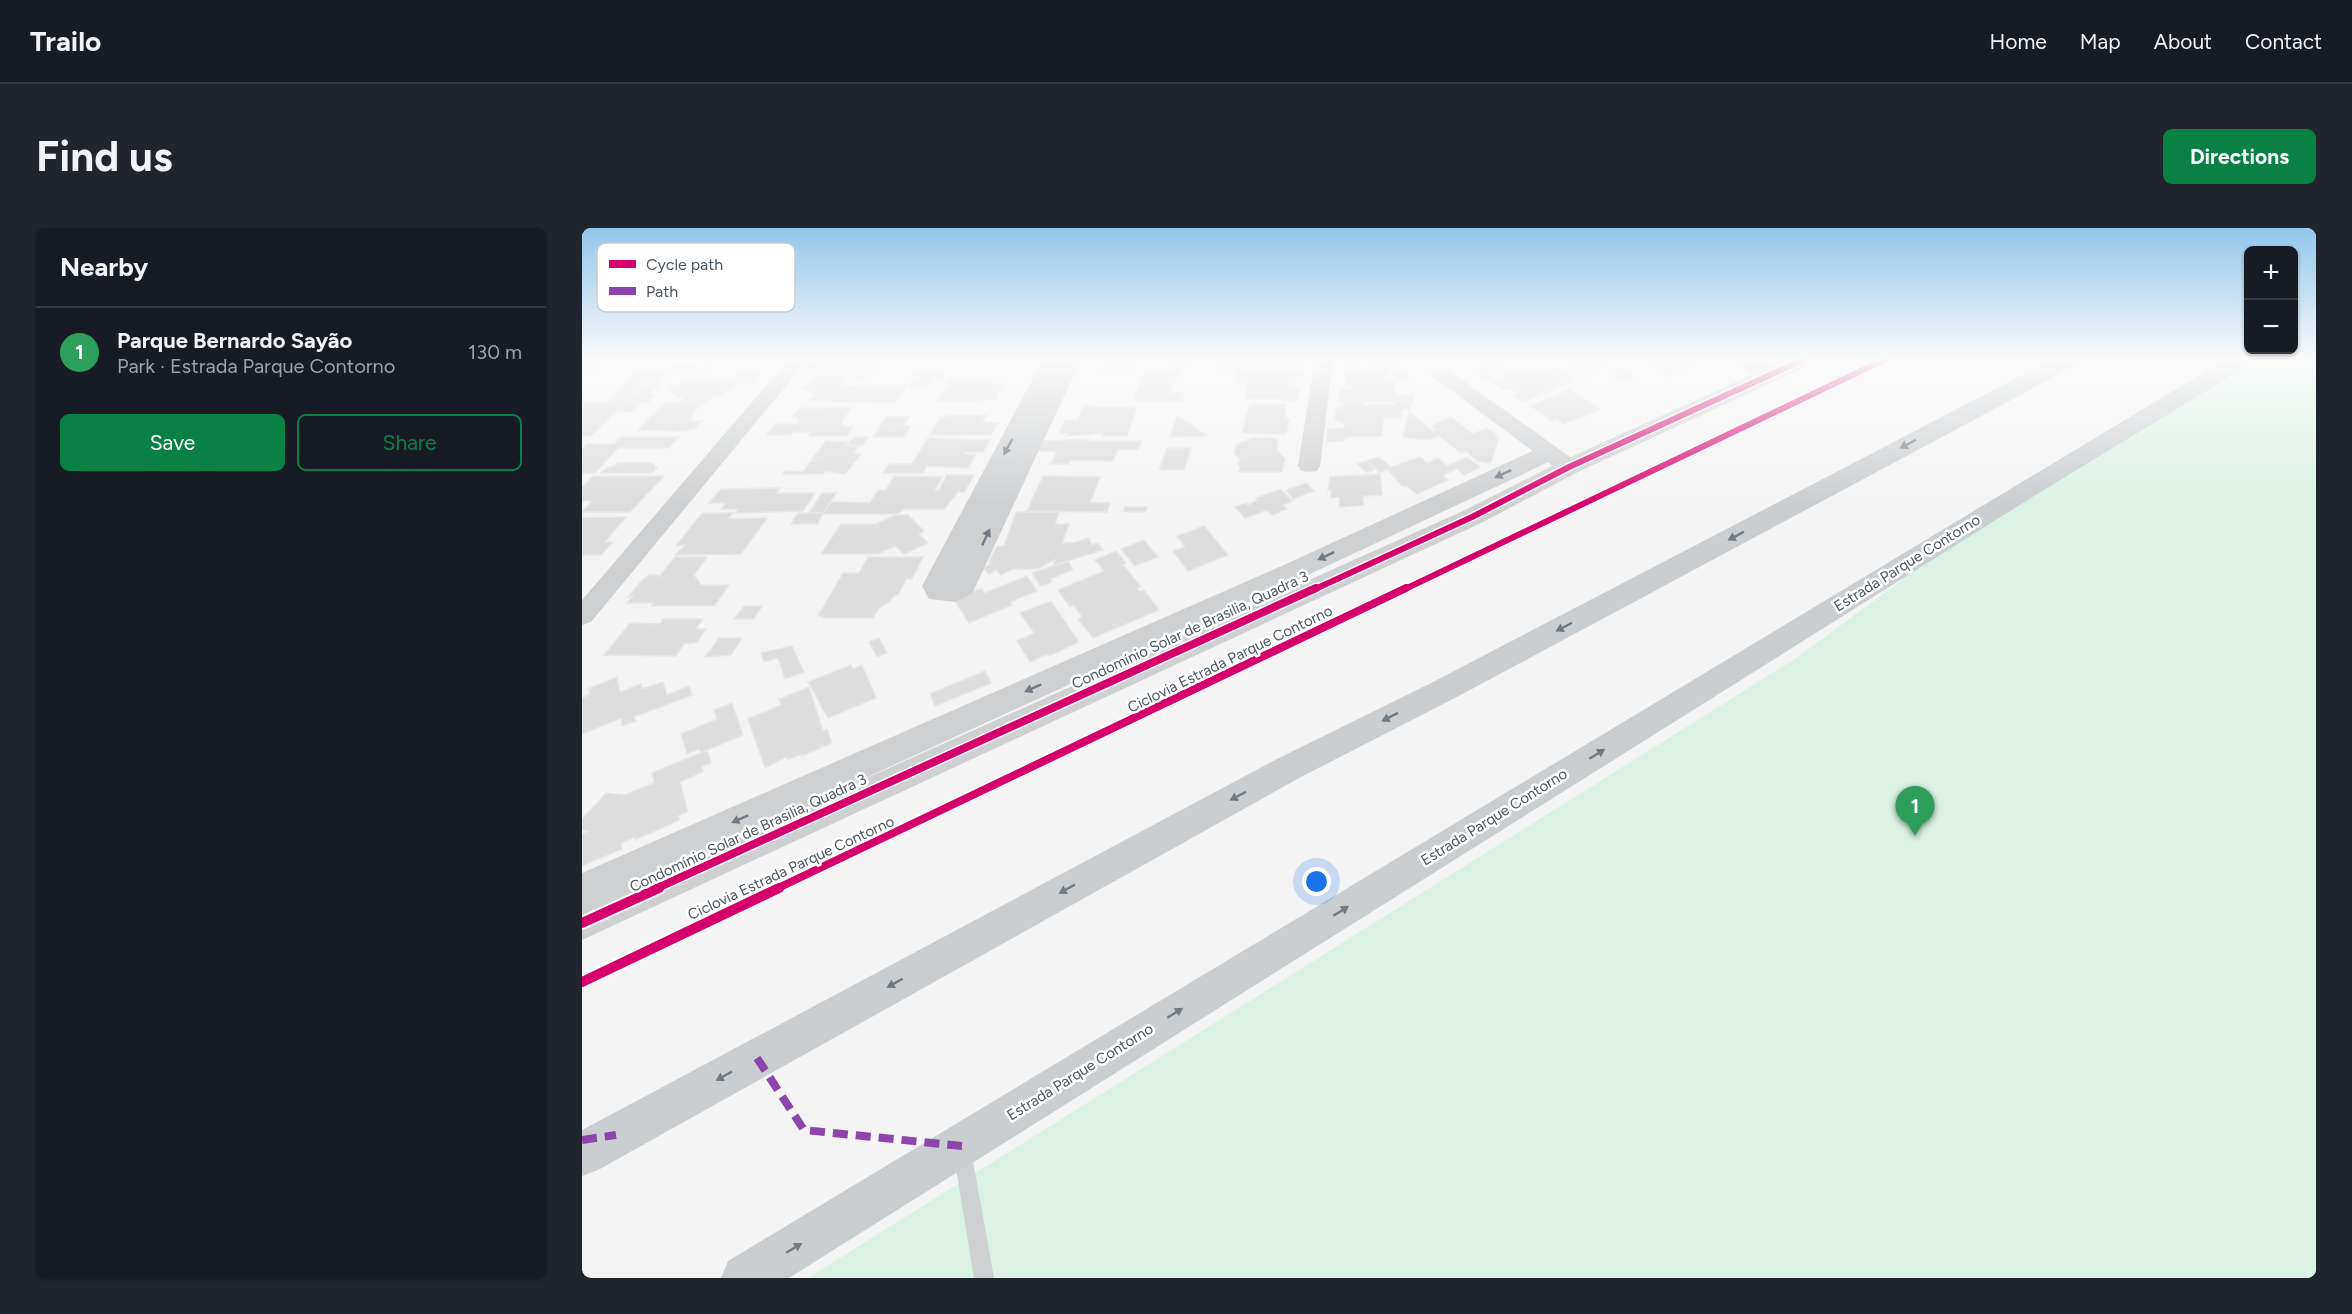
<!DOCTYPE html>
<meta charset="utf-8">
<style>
:root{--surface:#171b24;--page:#20242c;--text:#f1f3f6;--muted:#9ea1a6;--line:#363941;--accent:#0b8043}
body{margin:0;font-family:Figtree,sans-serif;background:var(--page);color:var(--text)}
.controls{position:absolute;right:18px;top:18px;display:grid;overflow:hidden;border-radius:9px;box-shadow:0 2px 4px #0004}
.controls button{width:54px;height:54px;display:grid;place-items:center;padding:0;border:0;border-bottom:2px solid var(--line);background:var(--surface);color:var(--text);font:30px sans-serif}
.you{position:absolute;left:735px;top:654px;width:21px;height:21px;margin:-15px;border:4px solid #fff;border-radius:50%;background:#1a73e8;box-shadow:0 0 0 9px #1a73e833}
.badge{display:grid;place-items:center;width:39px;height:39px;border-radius:50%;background:var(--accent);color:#fff;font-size:20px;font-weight:700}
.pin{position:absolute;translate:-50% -50px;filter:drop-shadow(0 2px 3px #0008)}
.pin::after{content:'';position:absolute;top:32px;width:21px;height:18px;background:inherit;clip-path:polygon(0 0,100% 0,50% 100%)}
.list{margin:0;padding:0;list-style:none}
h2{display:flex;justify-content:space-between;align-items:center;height:78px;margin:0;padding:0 24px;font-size:26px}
h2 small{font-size:20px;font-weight:400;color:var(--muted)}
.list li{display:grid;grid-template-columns:39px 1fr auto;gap:18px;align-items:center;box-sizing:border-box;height:90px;padding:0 24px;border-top:2px solid var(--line)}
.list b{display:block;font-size:22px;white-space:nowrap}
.list p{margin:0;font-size:20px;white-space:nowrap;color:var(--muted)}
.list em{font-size:20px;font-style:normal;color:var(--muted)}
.actions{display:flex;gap:12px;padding:18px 24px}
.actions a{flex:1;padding:14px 0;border:2px solid var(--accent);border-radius:9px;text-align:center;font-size:21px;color:var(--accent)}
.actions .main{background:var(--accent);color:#fff}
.map{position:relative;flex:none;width:1734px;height:1050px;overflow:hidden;border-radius:9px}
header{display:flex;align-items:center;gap:36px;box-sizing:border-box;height:84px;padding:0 30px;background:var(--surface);border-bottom:2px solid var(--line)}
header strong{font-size:28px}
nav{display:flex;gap:33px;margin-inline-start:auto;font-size:21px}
.intro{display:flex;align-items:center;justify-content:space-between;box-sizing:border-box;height:144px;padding:0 36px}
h1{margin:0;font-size:42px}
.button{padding:15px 27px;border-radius:9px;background:var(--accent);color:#fff;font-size:21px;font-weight:700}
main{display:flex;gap:36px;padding:0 36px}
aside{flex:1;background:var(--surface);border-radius:9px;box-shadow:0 2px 4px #0004}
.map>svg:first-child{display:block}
</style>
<header>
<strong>Trailo</strong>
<nav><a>Home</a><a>Map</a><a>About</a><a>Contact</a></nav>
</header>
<div class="intro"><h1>Find us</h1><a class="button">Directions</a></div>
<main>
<aside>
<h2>Nearby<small></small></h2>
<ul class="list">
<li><span class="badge" style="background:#2e9e5b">1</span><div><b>Parque Bernardo Sayão</b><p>Park · Estrada Parque Contorno</p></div><em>130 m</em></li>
</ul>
<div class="actions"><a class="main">Save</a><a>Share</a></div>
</aside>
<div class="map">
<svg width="1734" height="1050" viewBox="0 0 1734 1050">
<rect width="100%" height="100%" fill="#f4f4f4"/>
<polygon fill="#d9f2e3" points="1666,130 1734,130 1734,1050 226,1050 1216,429 1435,267"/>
<g fill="#ddddde" stroke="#e5e6e7" stroke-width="1.5">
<polygon points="143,130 187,130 173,133 170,137 137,137"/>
<polygon points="241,130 301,130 304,131 290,144 220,142 226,135 236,135"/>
<polygon points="394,130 443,130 441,134 392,135"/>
<polygon points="520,130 557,130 553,142 517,142"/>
<polygon points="587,130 608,130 611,133 608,141 584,138"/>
<polygon points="637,130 675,133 676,130 722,130 719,141 633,142"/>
<polygon points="759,130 778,130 776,140 757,140"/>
<polygon points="781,130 823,130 822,140 781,139"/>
<polygon points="898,130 938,130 939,131 912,142 917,146 903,152 889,142 899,138 905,140 891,133"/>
<polygon points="980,130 1001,130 1020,142 1003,149 976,132"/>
<polygon points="1001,130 1027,130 1035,135 1019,141"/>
<polygon points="1055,130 1114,130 1123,135 1084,149"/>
<polygon points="0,131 27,130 28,131 12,143 0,143 5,137 0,137"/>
<polygon points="122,135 134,135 129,139 134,139 129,143 113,143"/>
<polygon points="89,136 116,136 109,143 82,143"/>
<polygon points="973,138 994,151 941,174 931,167 935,166 927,160 921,162 910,154 941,140 952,146"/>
<polygon points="1037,139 1052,148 1040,153 1025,144"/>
<polygon points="57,143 75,143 44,175 24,175"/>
<polygon points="75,143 90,143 69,165 72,167 66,175 44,175"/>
<polygon points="562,143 598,143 588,164 603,164 600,173 552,173"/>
<polygon points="655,143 724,144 723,149 714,149 712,158 718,159 715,173 702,173 703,171 663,171 666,156 652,156"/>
<polygon points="764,143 806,143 806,150 813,150 813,167 832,167 831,173 778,173 778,171 773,171 772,174 756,174 757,160 769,160 769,158 763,158"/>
<polygon points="234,144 268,144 257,158 327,157 313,175 227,173 233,166 225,163 227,161 220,161"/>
<polygon points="273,144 293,145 284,150 275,150 271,147"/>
<polygon points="336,144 364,144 360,150 351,150 345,160 325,160"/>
<polygon points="814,144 827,144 827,152 813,152"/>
<polygon points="159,145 177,145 168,156 155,156 149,163 143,163 138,168 131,168 124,175 97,175 103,169 95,170 86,160 125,147 130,152 152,150"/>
<polygon points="368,151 407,151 411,156 422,155 413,172 354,174"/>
<polygon points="988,161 1019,181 982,196 975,191 970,193 948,178"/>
<polygon points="781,173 781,177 812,177 813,173 831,173 828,181 820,181 820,190 801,190 800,208 763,209 762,213 745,214 746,201 762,200 763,196 753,191 754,181 761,178 761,174"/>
<polygon points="2,175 43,175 9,208 0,208"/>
<polygon points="44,175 58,175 49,184 36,184"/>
<polygon points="82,175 120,175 109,188 110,190 105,193 120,193 113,201 101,203 56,202"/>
<polygon points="671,176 704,176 703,191 708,191 704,206 660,205 667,178"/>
<polygon points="502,177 518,179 555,179 545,208 520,208 521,205 485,208 486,205 477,205 483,192 496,193"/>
<polygon points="270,179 259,194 263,199 271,199 265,208 227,208 230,204 211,204 208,207 184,207 193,196 215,196 217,194 215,189 210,189 218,180"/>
<polygon points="827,184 851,203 858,208 845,212 821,209"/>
<polygon points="365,187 405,187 400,194 416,195 409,207 348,207 358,190 362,190"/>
<polygon points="595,188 626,208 588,209"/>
<polygon points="304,189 327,189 321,198 329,198 322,209 291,209"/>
<polygon points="869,189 891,206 905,200 916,208 914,209 916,211 909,235 895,233 884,223 879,225 851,203 854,202 849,198"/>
<polygon points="39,209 97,209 86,220 36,220 13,245 0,245 0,222 5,216 32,216"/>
<polygon points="272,209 286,209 280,218 265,217"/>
<polygon points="346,210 394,212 408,211 401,224 384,224 383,226 393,227 386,240 345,238 341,245 301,245 307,236 330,236"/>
<polygon points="670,210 692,210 696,212 695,221 703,231 700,244 657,244 658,238 655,236 659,231 652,226 654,217"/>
<polygon points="506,211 505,213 560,213 556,222 536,221 531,233 488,232 487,236 469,236 475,223 456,223 461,213"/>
<polygon points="244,213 265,214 262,218 276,219 272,225 279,226 263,246 243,243 241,246 201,246 203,243 221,244 229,233 233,233 235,231 230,231"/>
<polygon points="585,220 609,220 602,242 577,242"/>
<polygon points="797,229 809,239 838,229 845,235 856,230 865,238 885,229 898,239 882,247 875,241 861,247 866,252 835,266 826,259 820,258 806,242 798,245 784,233"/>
<polygon points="784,233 794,241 785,245 775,236"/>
<polygon points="37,235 70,235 75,240 70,245 19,245 23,241"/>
<polygon points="798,246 800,267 781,268 781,277 758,279 757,269 749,270 749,262 746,263 748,249"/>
<polygon points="365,247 392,247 382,264 376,264 362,281 322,281 316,286 241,286 248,274 288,275 296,262 304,262 312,248 360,249 353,262 357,262"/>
<polygon points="11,248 82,248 48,284 0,284 10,273 0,273 0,259"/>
<polygon points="461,248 518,249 508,275 528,275 525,284 445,283"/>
<polygon points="724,255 732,263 711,271 704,262"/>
<polygon points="198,260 195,265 233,265 221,283 153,285 156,281 139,281 144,275 127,275 139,261"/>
<polygon points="699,261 710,273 701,277 705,281 690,287 685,282 663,290 653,279 664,275 666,277 676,272 674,270"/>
<polygon points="240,265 254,265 241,285 227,285"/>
<polygon points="543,279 565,279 563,284 551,284 542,283"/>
<polygon points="434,284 477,284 473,296 487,296 480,315 492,315 506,310 510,317 516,315 521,322 470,338 474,331 455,341 431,341 419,347 414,342 407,346 401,340 409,336 407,334 415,318 422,318"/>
<polygon points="120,285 151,285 146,291 185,290 159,326 93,327 103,317 94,318"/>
<polygon points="216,285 241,285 235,296 209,296"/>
<polygon points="313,287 326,287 342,303 337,306 346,315 322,326 313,318 296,326 239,326 259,296 294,296"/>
<polygon points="44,289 23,314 31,314 19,327 0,327 0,290"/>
<polygon points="622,298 646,327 606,343 591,323 603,319 595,308"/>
<polygon points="562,312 576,329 553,338 539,321"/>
<polygon points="534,323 544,335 541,337 559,359 555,360 558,364 562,362 577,382 511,410 496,391 500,389 492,377 488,379 476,362 522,343 513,332"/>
<polygon points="93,329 125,329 112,347 119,357 147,357 132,378 69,378 71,375 45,375 51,368 46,369 61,351 67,347 76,347 77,349"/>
<polygon points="286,329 341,329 330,351 324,351 316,367 313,367 307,374 297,380 291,390 240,390 241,388 236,388 261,345 277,345"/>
<polygon points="486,333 491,342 468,351 470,354 459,358 450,345"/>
<polygon points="445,348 455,363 428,374 430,377 387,395 371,370 399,361 403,365"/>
<polygon points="469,373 497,414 467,428 465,426 448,434 435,413 452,405 438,385"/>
<polygon points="162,378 180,378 172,391 152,391"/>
<polygon points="81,391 121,391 114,401 124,401 115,414 102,416 94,428 22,427 48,395 78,396"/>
<polygon points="137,410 160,410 149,427 123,429"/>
<polygon points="297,410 305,425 295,429 287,414"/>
<polygon points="210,418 222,444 203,451 196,430 182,434 179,425"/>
<polygon points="269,437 271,441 280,437 294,470 246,490 226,454"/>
<polygon points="403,443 409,455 353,478 348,466"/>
<polygon points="35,449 38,464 59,456 60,461 81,454 85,467 107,458 110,467 52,489 54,493 40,498 39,490 0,506 0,470 8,466 6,461"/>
<polygon points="227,459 241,503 245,501 250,515 220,528 220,526 205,532 204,529 183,540 166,491 199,477 197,471"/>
<polygon points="150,475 161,507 118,525 117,521 105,526 99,506 135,491 132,482"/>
<polygon points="125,522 129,535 120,538 121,544 98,554 106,584 96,588 98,592 53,612 53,609 39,615 40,621 0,638 0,606 6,603 0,602 0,591 24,565 43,567 72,555 70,545"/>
</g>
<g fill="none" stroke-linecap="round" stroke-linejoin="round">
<polygon fill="#ced0d2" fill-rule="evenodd" points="380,913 386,916 389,922 412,1050 392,1050 371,922 374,916"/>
<g fill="#ced0d2" fill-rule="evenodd">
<polygon points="208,130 227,130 9,394 0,397 0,372"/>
<polygon points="733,130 751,130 738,238 735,243 727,244 719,243 716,238"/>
<path d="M1149 130H1172L1197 147 1194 151C1180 154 1157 141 1149 130Z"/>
<polygon points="858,139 865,141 995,234 998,239 995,244 987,245 979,244 851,149 848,145 851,141"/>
</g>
<g fill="#ced0d2" fill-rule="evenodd">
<polygon points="462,130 500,130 390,366 373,374 347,371 340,358"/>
<polygon points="1207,130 1236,130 1233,135 996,244 899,295 0,712 0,645 704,336 955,221 964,219 973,221 976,226 973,231 724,348 220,579 881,283 978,234"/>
</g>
<g fill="#caced1" fill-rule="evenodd">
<polygon points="1473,130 1501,130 1498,135 871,471 719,549 16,942 0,948 0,902 695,531 849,455"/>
<polygon points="1646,130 1673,130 1670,135 1444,273 207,1050 139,1050 146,1033"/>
</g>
<g stroke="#8e44ad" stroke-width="8" stroke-dasharray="15 8" stroke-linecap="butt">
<polyline points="175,830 222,902 380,918"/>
<polyline points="0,912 34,907"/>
</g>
<g stroke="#fff" stroke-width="9">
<g id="cycleway-far2">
<polyline points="731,362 890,289 987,239 1225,130"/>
<polyline points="821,362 1306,130"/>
</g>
</g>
<g stroke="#fff" stroke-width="11">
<g id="cycleway-far1">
<polyline points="73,661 734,360"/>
<polyline points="194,661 824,360"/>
</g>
</g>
<g stroke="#fff" stroke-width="14">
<g id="cycleway">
<polyline points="0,695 77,660"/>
<polyline points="0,754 197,660"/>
</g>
</g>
<use href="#cycleway-far2" stroke="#d6006c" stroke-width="6"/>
<use href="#cycleway-far1" stroke="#d6006c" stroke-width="8"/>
<use href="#cycleway" stroke="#d6006c" stroke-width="10"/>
</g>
<defs><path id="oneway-solid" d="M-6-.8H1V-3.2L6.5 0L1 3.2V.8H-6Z" transform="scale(1.5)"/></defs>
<g fill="#707a83">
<use href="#oneway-solid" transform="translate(1326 216) rotate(152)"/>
<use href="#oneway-solid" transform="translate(1154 308) rotate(152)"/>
<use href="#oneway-solid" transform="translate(982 399) rotate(152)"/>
<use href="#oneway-solid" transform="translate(808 489) rotate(153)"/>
<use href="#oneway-solid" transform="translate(1015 526) rotate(-32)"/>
<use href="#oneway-solid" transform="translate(656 568) rotate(152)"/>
<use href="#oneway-solid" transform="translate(485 661) rotate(151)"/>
<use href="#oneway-solid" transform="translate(759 683) rotate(-32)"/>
<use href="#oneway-solid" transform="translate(313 755) rotate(151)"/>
<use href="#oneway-solid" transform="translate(593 785) rotate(-32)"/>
<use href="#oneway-solid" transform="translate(142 848) rotate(151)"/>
<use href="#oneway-solid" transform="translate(212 1020) rotate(-31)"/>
</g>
<g fill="#727b83">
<use href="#oneway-solid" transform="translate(426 219) rotate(118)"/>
<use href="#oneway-solid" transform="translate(921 246) rotate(155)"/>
<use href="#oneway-solid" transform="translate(404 309) rotate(-65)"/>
<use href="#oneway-solid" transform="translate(744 328) rotate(155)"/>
<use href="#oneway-solid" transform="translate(451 460) rotate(156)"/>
<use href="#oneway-solid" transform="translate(158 591) rotate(156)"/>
</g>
<linearGradient id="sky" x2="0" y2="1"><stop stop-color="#91c6eb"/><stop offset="0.47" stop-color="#fafafa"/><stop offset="1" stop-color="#fafafa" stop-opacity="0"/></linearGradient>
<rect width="1734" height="277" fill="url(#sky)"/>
<g text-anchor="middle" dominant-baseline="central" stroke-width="5" stroke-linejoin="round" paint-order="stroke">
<g font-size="15" fill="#4a5661" stroke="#fff">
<text transform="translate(1325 335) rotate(-32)">Estrada Parque Contorno</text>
<text transform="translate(608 402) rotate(-25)">Condomínio Solar de Brasilia, Quadra 3</text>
<text transform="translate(648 431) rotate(-26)">Ciclovia Estrada Parque Contorno</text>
<text transform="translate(912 589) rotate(-32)">Estrada Parque Contorno</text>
<text transform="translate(166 605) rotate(-25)">Condomínio Solar de Brasilia, Quadra 3</text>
<text transform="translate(209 640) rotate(-25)">Ciclovia Estrada Parque Contorno</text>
<text transform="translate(498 844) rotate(-32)">Estrada Parque Contorno</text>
</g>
</g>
<rect x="15" y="15" width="198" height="69" rx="9" fill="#fff" stroke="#c9ccd0" stroke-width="1.5"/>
<rect x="27" y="32" width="27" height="8" fill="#d6006c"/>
<rect x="27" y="59" width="27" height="8" fill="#8e44ad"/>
<g font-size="16" fill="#4a5661">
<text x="64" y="42">Cycle path</text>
<text x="64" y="69">Path</text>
</g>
</svg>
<div class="controls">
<button>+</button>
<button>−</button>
</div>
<div class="you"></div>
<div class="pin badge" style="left:1333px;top:608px;background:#2e9e5b">1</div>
</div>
</main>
